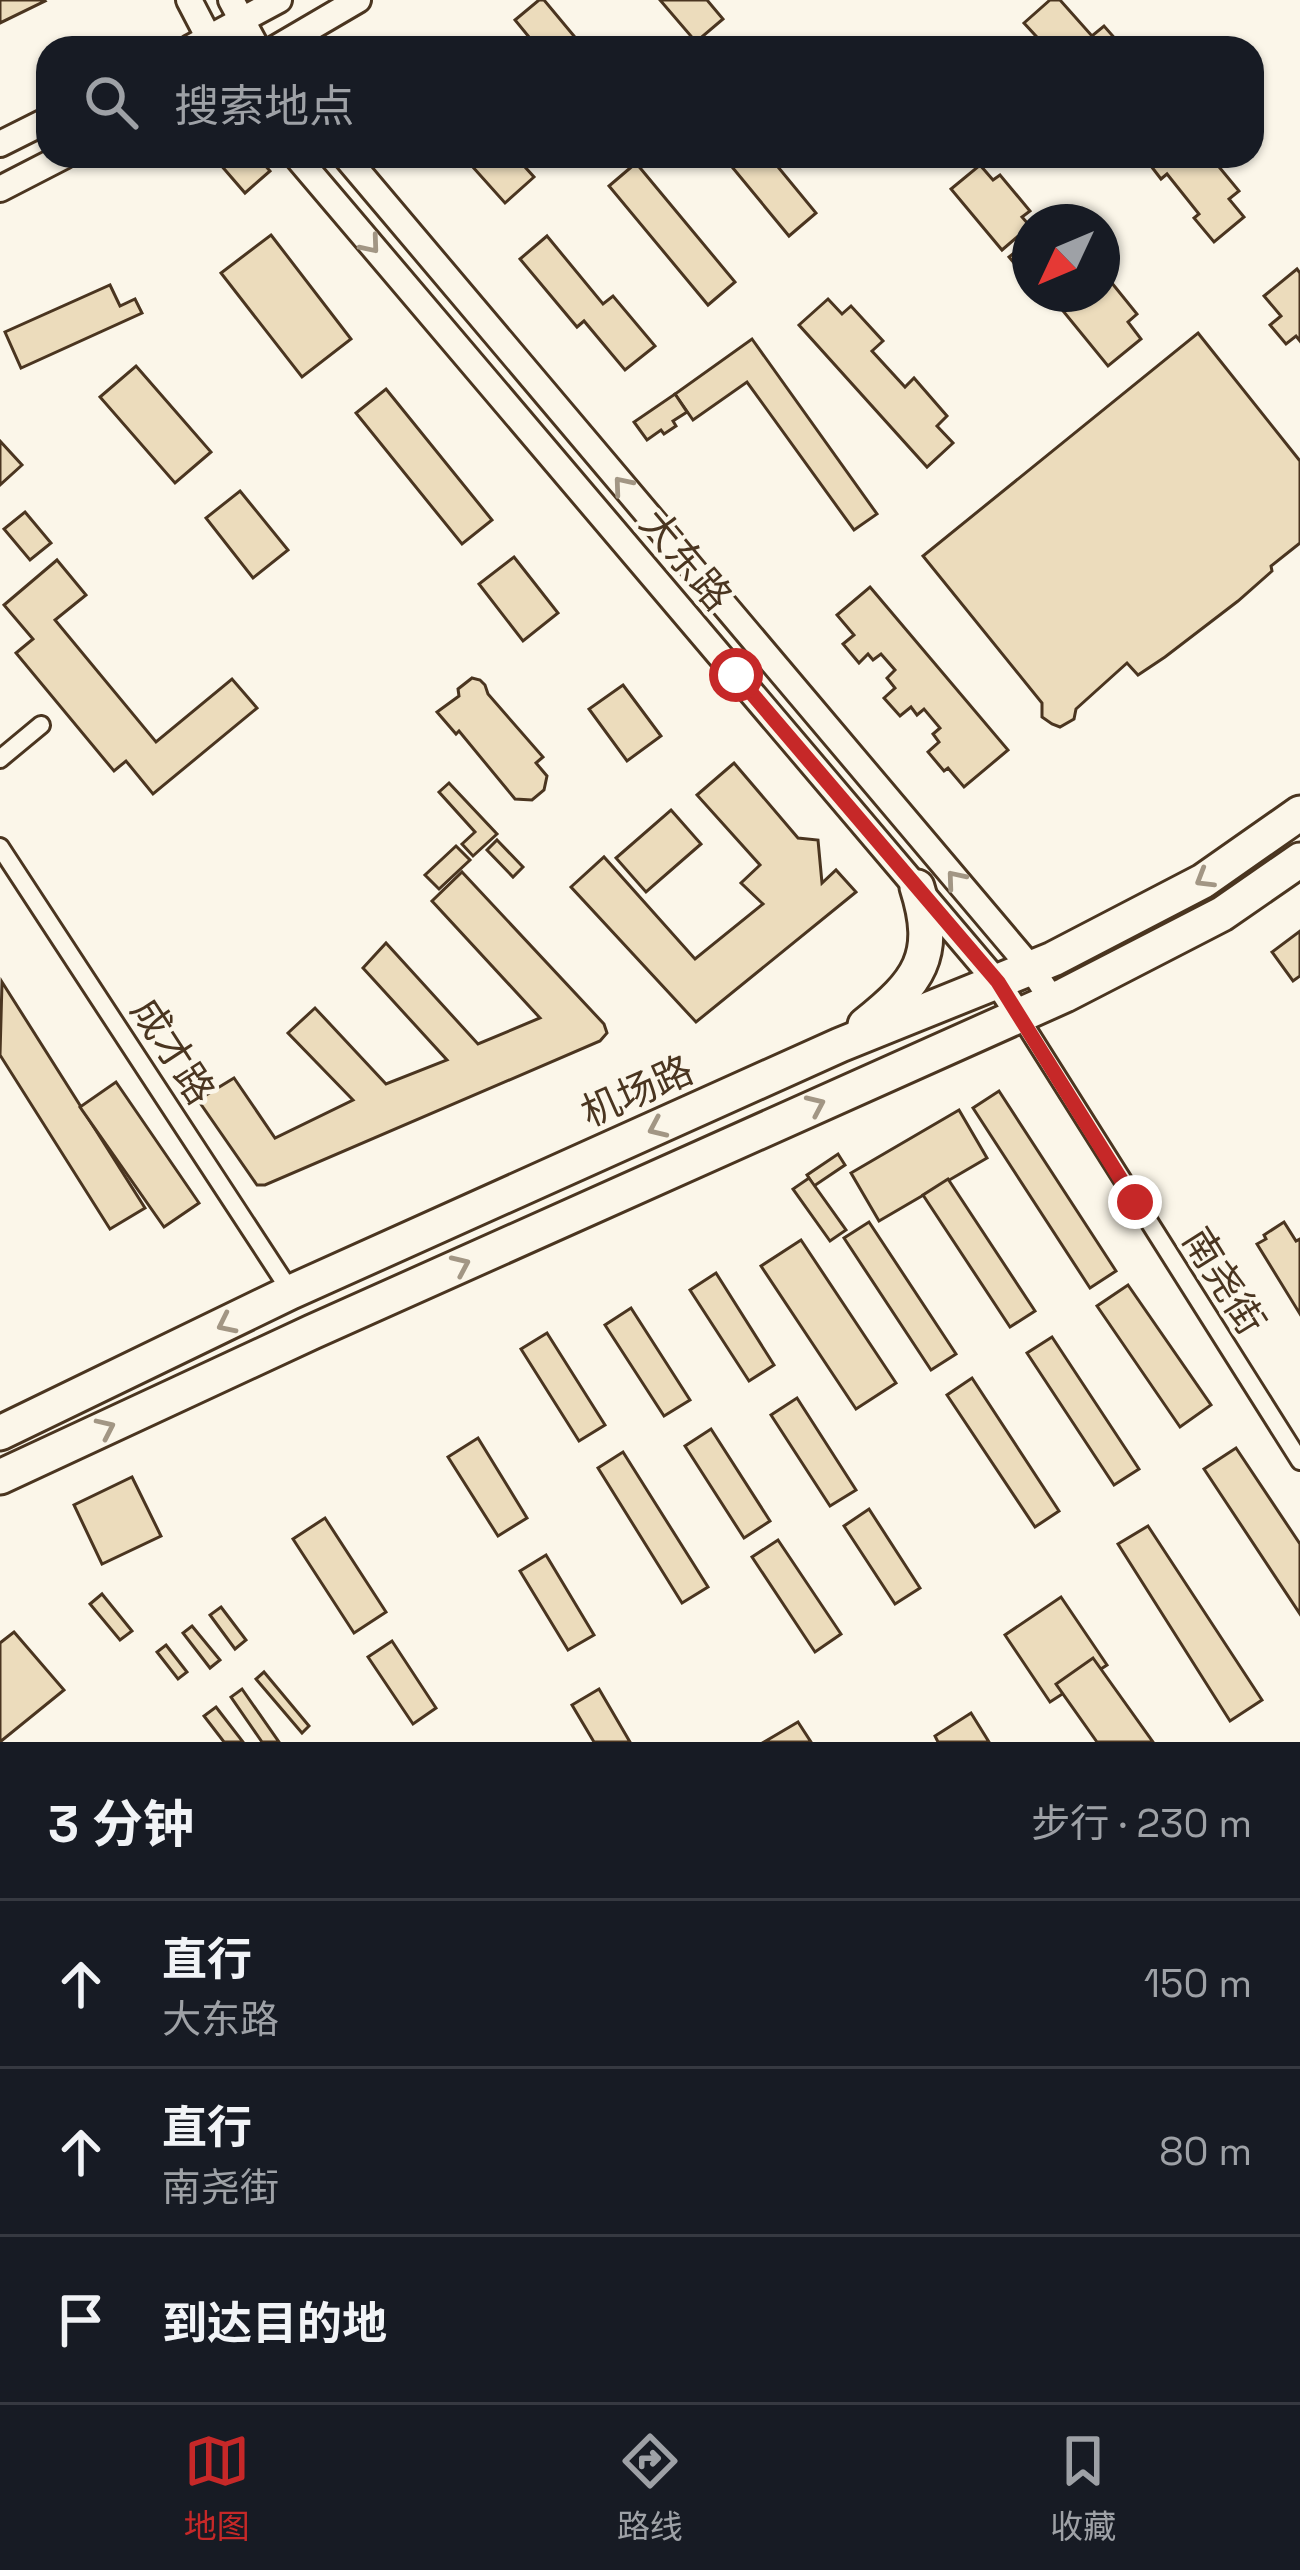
<!DOCTYPE html>
<html lang="zh">
<meta charset="utf-8">
<style>
:root{--surface:#171b24;--page:#20242c;--text:#f1f3f6;--muted:#9ea1a6;--line:#363941;--accent:#c62828}
body{margin:0;font-family:"Space Grotesk","Noto Sans SC",sans-serif;background:var(--page);color:var(--text)}
.compass{position:absolute;left:1012px;top:204px;width:108px;height:108px;border-radius:50%;background:var(--surface);box-shadow:0 3px 9px #0004;rotate:226deg}
.stop{position:absolute;width:36px;height:36px;margin:-27px;border:9px solid #c62828;border-radius:50%;background:#fff}
.stop.end{background:#c62828;border-color:#fff;box-shadow:0 3px 12px #0008}
.list{margin:0;padding:0;list-style:none}
h2{display:flex;justify-content:space-between;align-items:center;height:156px;margin:0;padding:0 48px;font-size:51px}
h2 small{font-size:39px;font-weight:400;color:var(--muted)}
.list li{display:grid;grid-template-columns:78px 1fr auto;gap:36px;align-items:center;box-sizing:border-box;height:168px;padding:0 48px;border-top:3px solid var(--line)}
.list b{display:block;font-size:45px;white-space:nowrap}
.list p{margin:0;font-size:39px;white-space:nowrap;color:var(--muted)}
.list em{font-size:39px;font-style:normal;color:var(--muted)}
.icon{flex:none;width:66px;height:66px;fill:none;stroke:currentColor;stroke-width:2;stroke-linecap:round;stroke-linejoin:round}
.map{position:relative;flex:none;width:1300px;height:1742px;overflow:hidden}
.search{position:absolute;background:var(--surface);box-shadow:0 3px 9px #0004;left:36px;right:36px;top:36px;height:132px;display:flex;align-items:center;gap:30px;box-sizing:border-box;padding:0 42px;border-radius:36px;color:var(--muted);font-size:45px}
.sheet{height:660px;background:var(--surface)}
nav{display:flex;justify-content:space-around;align-items:center;box-sizing:border-box;height:168px;border-top:3px solid var(--line);background:var(--surface);font-size:33px;color:var(--muted)}
nav a{display:grid;justify-items:center;gap:6px}
nav .on{color:var(--accent)}
.map>svg:first-child{display:block}
</style>
<div class="map">
<svg width="1300" height="1742" viewBox="0 0 1300 1742">
<rect width="100%" height="100%" fill="#fbf6e9"/>
<g fill="#ecdcbc" stroke="#4a3520" stroke-width="3">
<polygon points="0,0 44,0 45,1 0,23"/>
<polygon points="539,0 544,0 584,48 538,48 515,20"/>
<polygon points="660,0 707,0 723,19 696,42"/>
<polygon points="1050,0 1060,0 1092,36 1104,26 1119,43 1113,48 1071,48 1066,42 1059,48 1047,48 1024,23"/>
<polygon points="213,156 257,156 270,171 245,193"/>
<polygon points="463,156 515,156 534,177 505,203"/>
<polygon points="723,156 769,156 816,213 789,236"/>
<polygon points="1210,156 1239,191 1229,199 1244,217 1214,242 1194,218 1199,214 1167,174 1161,179 1144,157"/>
<polygon points="636,163 735,282 708,305 609,186"/>
<polygon points="980,165 993,180 1000,175 1030,211 1022,217 1030,226 1030,282 1009,257 1024,245 1017,237 1002,250 951,189"/>
<polygon points="271,235 351,339 302,377 221,273"/>
<polygon points="547,236 603,304 613,296 655,346 625,370 584,321 577,327 520,259"/>
<polygon points="1297,269 1300,273 1300,341 1296,336 1286,344 1270,325 1281,316 1264,296"/>
<polygon points="1107,277 1137,314 1128,322 1141,339 1108,366 1059,306 1074,294 1102,294 1102,281"/>
<polygon points="110,285 120,306 135,299 142,313 21,368 5,332"/>
<polygon points="828,299 842,314 851,306 883,341 872,351 905,387 914,378 947,416 937,426 953,443 927,467 799,325"/>
<polygon points="1198,333 1300,461 1300,543 1271,566 1272,571 1238,601 1165,657 1138,675 1127,663 1076,709 1074,719 1060,727 1052,724 1042,717 1042,703 923,556"/>
<polygon points="752,339 877,514 854,530 747,382 693,420 675,394"/>
<polygon points="136,366 211,452 175,483 100,397"/>
<polygon points="386,389 492,520 462,544 356,413"/>
<polygon points="675,394 687,412 673,421 676,426 664,434 661,430 647,440 634,422"/>
<polygon points="0,441 22,465 0,485"/>
<polygon points="240,491 288,550 253,578 206,518"/>
<polygon points="25,512 51,543 30,560 4,529"/>
<polygon points="514,557 558,613 523,641 479,584"/>
<polygon points="57,560 86,595 55,620 156,742 232,679 257,708 153,794 126,761 114,771 16,653 33,639 4,605"/>
<polygon points="870,587 1008,750 964,787 948,768 944,771 928,752 939,742 933,734 940,728 924,709 917,715 911,707 900,716 884,698 895,688 887,678 895,670 881,654 873,660 868,654 859,663 843,644 854,635 837,615"/>
<polygon points="472,678 480,680 485,685 488,694 543,757 536,763 547,776 544,790 532,800 515,799 459,731 456,734 437,712 459,696 458,689"/>
<polygon points="623,685 661,736 627,761 589,709"/>
<polygon points="734,763 798,838 818,840 822,883 836,870 856,892 696,1022 571,887 604,857 695,959 763,904 741,883 760,865 697,795"/>
<polygon points="449,783 497,834 473,856 462,844 475,832 439,792"/>
<polygon points="671,810 701,844 646,892 616,858"/>
<polygon points="497,840 523,867 513,877 487,850"/>
<polygon points="456,846 470,860 439,889 425,875"/>
<polygon points="462,872 604,1024 607,1033 600,1041 265,1185 257,1185 198,1100 234,1078 275,1138 353,1100 288,1033 315,1008 386,1084 447,1060 363,968 386,943 478,1044 540,1018 432,901"/>
<polygon points="1300,931 1300,976 1293,981 1272,952"/>
<polygon points="2,982 145,1208 110,1229 0,1055"/>
<polygon points="116,1082 199,1203 164,1227 80,1107"/>
<polygon points="999,1091 1116,1271 1090,1288 973,1108"/>
<polygon points="959,1110 987,1158 879,1221 851,1173"/>
<polygon points="838,1154 845,1165 814,1186 807,1175"/>
<polygon points="809,1178 846,1230 830,1241 793,1189"/>
<polygon points="948,1179 1035,1311 1010,1327 923,1195"/>
<polygon points="869,1222 956,1354 931,1370 844,1238"/>
<polygon points="1284,1222 1296,1241 1300,1239 1300,1314 1257,1244 1266,1239 1264,1235"/>
<polygon points="801,1240 896,1383 856,1409 761,1266"/>
<polygon points="716,1273 774,1365 749,1381 690,1290"/>
<polygon points="1128,1285 1211,1405 1180,1427 1097,1306"/>
<polygon points="631,1308 690,1400 664,1416 605,1325"/>
<polygon points="547,1333 605,1425 579,1441 521,1349"/>
<polygon points="1052,1337 1139,1469 1114,1485 1027,1353"/>
<polygon points="972,1378 1059,1511 1035,1527 947,1395"/>
<polygon points="797,1398 856,1490 830,1506 771,1415"/>
<polygon points="711,1429 770,1521 744,1538 685,1446"/>
<polygon points="478,1438 527,1518 498,1536 448,1457"/>
<polygon points="1236,1448 1300,1544 1300,1614 1204,1469"/>
<polygon points="623,1452 708,1587 682,1603 598,1468"/>
<polygon points="132,1477 161,1536 102,1564 74,1505"/>
<polygon points="869,1509 920,1588 895,1604 844,1526"/>
<polygon points="325,1518 386,1612 354,1633 293,1539"/>
<polygon points="1148,1526 1262,1700 1230,1721 1118,1544"/>
<polygon points="778,1540 841,1634 815,1652 752,1557"/>
<polygon points="546,1555 594,1635 568,1650 520,1571"/>
<polygon points="102,1594 132,1631 120,1640 90,1604"/>
<polygon points="1061,1597 1107,1665 1050,1702 1005,1635"/>
<polygon points="221,1607 246,1640 235,1649 210,1615"/>
<polygon points="192,1626 220,1660 210,1668 183,1633"/>
<polygon points="14,1632 64,1690 0,1742 0,1643"/>
<polygon points="392,1641 436,1708 413,1724 368,1657"/>
<polygon points="166,1645 187,1672 178,1679 157,1652"/>
<polygon points="1093,1658 1153,1742 1097,1742 1056,1684"/>
<polygon points="264,1672 309,1726 302,1733 256,1679"/>
<polygon points="242,1689 279,1742 262,1742 231,1697"/>
<polygon points="599,1689 630,1742 594,1742 572,1705"/>
<polygon points="216,1707 243,1742 224,1742 204,1716"/>
<polygon points="971,1713 989,1742 938,1742 935,1736"/>
<polygon points="798,1722 811,1742 764,1742"/>
</g>
<g fill="none" stroke-linecap="round" stroke-linejoin="round">
<g stroke="#4a3520" stroke-width="22">
<g id="street">
<polyline points="0,759 41,725"/>
<polyline points="0,847 291,1292"/>
<polyline points="1018,1014 1300,1461"/>
</g>
</g>
<g stroke="#4a3520" stroke-width="30">
<g id="secondary">
<polyline points="189,0 214,48"/>
<polyline points="231,0 257,48"/>
<polyline points="190,48 279,0"/>
<polyline points="276,48 358,0"/>
<polyline points="0,144 48,120"/>
<polyline points="296,156 997,982 1018,1014"/>
<polyline points="345,156 1031,968 1052,1000"/>
<polyline points="0,189 64,156"/>
</g>
</g>
<g stroke="#4a3520" stroke-width="39">
<g id="highway">
<path d="M865 1025C919 982 939 956 917 887"/>
<polyline points="0,1433 291,1292 840,1045 1053,959 1203,881 1300,813"/>
<polyline points="0,1477 312,1332 1065,995 1222,914 1300,860"/>
</g>
</g>
<use href="#street" stroke="#fbf6e9" stroke-width="16"/>
<use href="#secondary" stroke="#fbf6e9" stroke-width="24"/>
<use href="#highway" stroke="#fbf6e9" stroke-width="33"/>
</g>
<defs><path id="oneway-chevron" d="M-2-3.5L2.5 0L-2 3.5" fill="none" stroke-width="1.6" stroke-linecap="round" stroke-linejoin="round" transform="scale(3)"/></defs>
<g stroke="#a29684">
<use href="#oneway-chevron" transform="translate(371 245) rotate(50)"/>
<use href="#oneway-chevron" transform="translate(622 485) rotate(-130)"/>
<use href="#oneway-chevron" transform="translate(955 879) rotate(-130)"/>
<use href="#oneway-chevron" transform="translate(1204 879) rotate(149)"/>
<use href="#oneway-chevron" transform="translate(816 1105) rotate(-24)"/>
<use href="#oneway-chevron" transform="translate(657 1128) rotate(156)"/>
<use href="#oneway-chevron" transform="translate(461 1265) rotate(-24)"/>
<use href="#oneway-chevron" transform="translate(226 1324) rotate(154)"/>
<use href="#oneway-chevron" transform="translate(106 1428) rotate(-25)"/>
</g>
<g fill="none" stroke-linecap="round" stroke-linejoin="round">
<polyline stroke="#c62828" stroke-width="15" points="736,675 998,982 1135,1202"/>
</g>
<g text-anchor="middle" dominant-baseline="central" stroke-width="9" stroke-linejoin="round" paint-order="stroke">
<g font-size="39" fill="#4a3520" stroke="#fbf6e9">
<text transform="translate(686 560) rotate(50)">大东路</text>
<text transform="translate(173 1051) rotate(57)">成才路</text>
<text transform="translate(637 1091) rotate(-24)">机场路</text>
<text transform="translate(1224 1281) rotate(58)">南尧街</text>
</g>
</g>
</svg>
<svg class="compass" viewBox="-18 -18 36 36"><path d="M0-13l5 13h-10z" fill="#e53935"/><path d="M0 13l5-13h-10z" fill="#9ea1a6"/></svg>
<div class="stop" style="left:736px;top:675px"></div>
<div class="stop end" style="left:1135px;top:1202px"></div>
<div class="search"><svg class="icon" aria-label="search" viewBox="0 0 24 24"><circle cx="10" cy="10" r="6"/><path d="M15 15l6 6"/></svg>搜索地点</div>
</div>
<section class="sheet">
<h2>3 分钟<small>步行 · 230 m</small></h2>
<ul class="list">
<li><svg class="icon" aria-label="ahead" viewBox="0 0 24 24"><path d="M12 20V5M6 11l6-6 6 6"/></svg><div><b>直行</b><p>大东路</p></div><em>150 m</em></li>
<li><svg class="icon" aria-label="ahead" viewBox="0 0 24 24"><path d="M12 20V5M6 11l6-6 6 6"/></svg><div><b>直行</b><p>南尧街</p></div><em>80 m</em></li>
<li><svg class="icon" aria-label="arrive" viewBox="0 0 24 24"><path d="M6 21V4h12l-3 4 3 4H6"/></svg><div><b>到达目的地</b></div></li>
</ul>
</section>
<nav>
<a class="on"><svg class="icon" aria-label="map" viewBox="0 0 24 24"><path d="M3 6l6-2 6 2 6-2v14l-6 2-6-2-6 2zM9 4v14M15 6v14"/></svg>地图</a>
<a><svg class="icon" aria-label="directions" viewBox="0 0 24 24"><path d="M12 3l9 9-9 9-9-9zM9 14v-3h6M13 9l2 2-2 2"/></svg>路线</a>
<a><svg class="icon" aria-label="saved" viewBox="0 0 24 24"><path d="M7 4h10v16l-5-4-5 4z"/></svg>收藏</a>
</nav>
